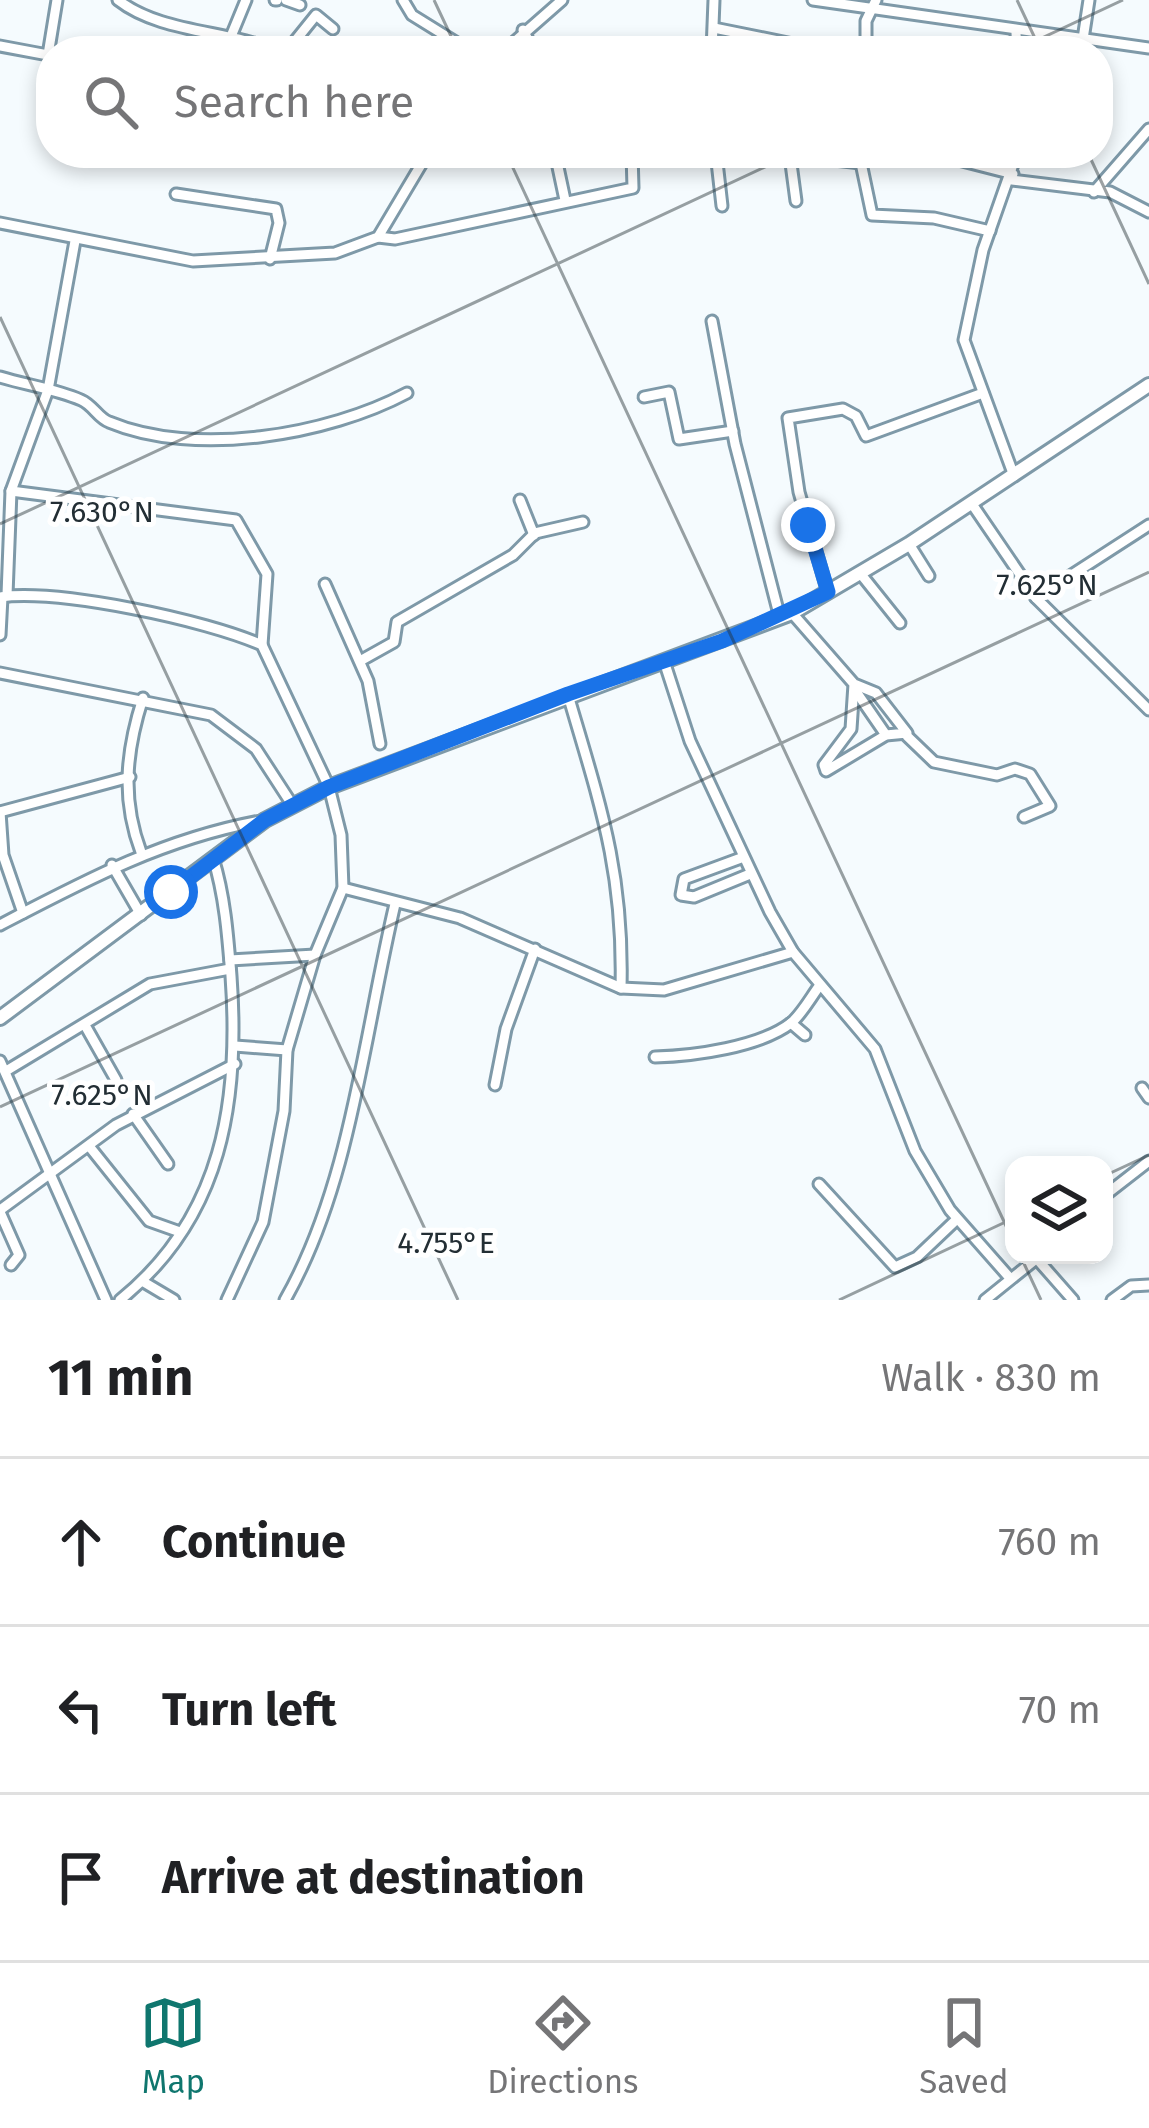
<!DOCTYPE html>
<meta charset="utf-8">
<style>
:root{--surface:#fff;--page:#f6f6f6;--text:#202124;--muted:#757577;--line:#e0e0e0;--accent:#0f766e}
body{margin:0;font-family:"Fira Sans",sans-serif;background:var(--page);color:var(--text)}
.controls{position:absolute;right:36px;bottom:36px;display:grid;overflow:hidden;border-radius:24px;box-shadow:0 6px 18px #0003}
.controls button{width:108px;height:108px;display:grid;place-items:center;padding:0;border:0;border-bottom:3px solid var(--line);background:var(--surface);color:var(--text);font:60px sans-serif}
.stop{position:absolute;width:36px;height:36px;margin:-27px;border:9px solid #1a73e8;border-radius:50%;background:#fff}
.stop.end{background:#1a73e8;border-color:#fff;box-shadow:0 3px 12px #0008}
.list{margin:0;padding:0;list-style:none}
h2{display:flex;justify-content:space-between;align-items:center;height:156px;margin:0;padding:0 48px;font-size:51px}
h2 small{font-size:39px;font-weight:400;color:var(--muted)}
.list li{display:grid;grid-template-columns:78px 1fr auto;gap:36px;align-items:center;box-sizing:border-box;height:168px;padding:0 48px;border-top:3px solid var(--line)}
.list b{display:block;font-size:45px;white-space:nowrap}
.list em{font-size:39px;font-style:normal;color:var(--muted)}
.icon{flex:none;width:66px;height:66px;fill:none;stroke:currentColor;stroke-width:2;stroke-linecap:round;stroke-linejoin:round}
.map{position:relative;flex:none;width:1149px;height:1300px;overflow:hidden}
.search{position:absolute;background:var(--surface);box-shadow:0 6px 18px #0003;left:36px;right:36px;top:36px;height:132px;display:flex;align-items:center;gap:30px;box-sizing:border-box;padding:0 42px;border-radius:48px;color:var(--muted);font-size:45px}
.sheet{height:660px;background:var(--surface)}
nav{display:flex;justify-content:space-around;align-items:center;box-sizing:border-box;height:168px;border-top:3px solid var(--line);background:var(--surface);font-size:33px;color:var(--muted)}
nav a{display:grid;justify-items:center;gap:6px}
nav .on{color:var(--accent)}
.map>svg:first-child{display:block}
</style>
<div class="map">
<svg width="1149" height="1300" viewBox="0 0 1149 1300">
<rect width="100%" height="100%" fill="#f5fbfe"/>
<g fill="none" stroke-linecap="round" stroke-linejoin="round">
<g stroke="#7e99a8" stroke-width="15">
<g id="minor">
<path d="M118 0C160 33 227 30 277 51"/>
<polyline points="275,0 277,0"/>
<polyline points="286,0 300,5"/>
<polyline points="403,0 412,15 470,51"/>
<polyline points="813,0 1149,48"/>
<polyline points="714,28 798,45"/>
<polyline points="523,30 534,51"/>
<polyline points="1016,33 1017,51"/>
<polyline points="232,34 246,0"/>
<polyline points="1083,39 1089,0"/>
<polyline points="0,46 48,55 57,0"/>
<polyline points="287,51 316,15 333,29"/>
<polyline points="504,51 562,0"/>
<polyline points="712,51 714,0"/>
<polyline points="866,51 866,21 876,0"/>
<polyline points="555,153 565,200"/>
<polyline points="716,153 722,206"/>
<polyline points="772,153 861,163 862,153"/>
<polyline points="931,153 1013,174"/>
<polyline points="790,156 796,201"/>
<polyline points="861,163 872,215 934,218 990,231"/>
<polyline points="1012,180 1110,192 1149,212"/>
<polyline points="1094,192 1149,129"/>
<polyline points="176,194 276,209 279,223 270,259"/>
<polyline points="0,223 193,261 335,253 378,237 428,153"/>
<polyline points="378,237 395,239 633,188 632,153"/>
<polyline points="712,321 735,444 780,618"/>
<path d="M0 377C26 385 56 389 81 400 93 405 98 418 109 422 195 458 328 435 407 393"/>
<polyline points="644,397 669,392 679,439 733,431"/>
<polyline points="1014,476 964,340 983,250 1017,153"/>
<polyline points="11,491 236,520 267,574 262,645"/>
<polyline points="520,500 534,535"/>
<polyline points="972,504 1036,598 1149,710"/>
<polyline points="909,544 929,576"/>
<polyline points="860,573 900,623"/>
<polyline points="325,584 368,681 380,744"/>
<polyline points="828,593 799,492 788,418 843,409 856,416 866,436 983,393"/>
<polyline points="7,595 11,491 48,390 75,241"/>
<path d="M0 597C60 589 206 620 262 645L329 787 341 835 343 888 315 955 287 1050 284 1111 263 1222 227 1300"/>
<polyline points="1036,598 1149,525"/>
<polyline points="792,613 854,684 876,693 907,733 886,735 826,771 824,765 851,729 854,684"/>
<polyline points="0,635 2,597"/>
<polyline points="360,661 394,642 397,622 513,555 535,533 583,522"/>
<polyline points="664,661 690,741 770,912 793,952 875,1049 915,1151 950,1210 1009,1277"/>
<polyline points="0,673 211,715 256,749 293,806"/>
<polyline points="855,690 886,735"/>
<path d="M568 695C600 804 624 872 621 988"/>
<polyline points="907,736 934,762 997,775 1015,769 1030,774 1050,806 1024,817"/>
<polyline points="0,812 130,777"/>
<polyline points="0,812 3,855 23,913"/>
<path d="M141 852C121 799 126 751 143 698"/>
<polyline points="741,858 684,879 681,895 694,897 750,874"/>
<polyline points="112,865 141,915"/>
<polyline points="343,888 460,918 621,988 664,990 793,952"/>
<path d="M0 925C86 880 163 839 260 821"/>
<polyline points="230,960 315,955"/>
<polyline points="791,1023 805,1035"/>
<polyline points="86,1027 116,1080"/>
<polyline points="235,1046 287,1050"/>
<path d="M655 1057C694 1056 760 1047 791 1023 802 1014 811 997 820 985"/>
<polyline points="0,1061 106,1300"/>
<polyline points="6,1071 150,984 230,969"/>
<polyline points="495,1085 506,1029 535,949"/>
<polyline points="1142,1088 1149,1098"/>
<polyline points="133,1114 168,1164"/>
<polyline points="89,1146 149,1221 180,1232"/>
<polyline points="819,1184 895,1267 917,1257 957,1219"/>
<polyline points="1104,1196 1149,1161"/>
<polyline points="0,1210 116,1125 235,1064"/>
<polyline points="0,1212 19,1255 11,1265"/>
<polyline points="1037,1259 1073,1300"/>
<polyline points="142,1281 174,1300"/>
<path d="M120 1300C223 1217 240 1100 231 976 228 938 225 896 213 858"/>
<path d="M285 1300C351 1184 364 1034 395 904"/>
<polyline points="985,1300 1041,1255"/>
<polyline points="1112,1300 1131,1286 1149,1285"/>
</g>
</g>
<g stroke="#7e99a8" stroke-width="18">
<polyline id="major" points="0,1018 265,820 329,787 792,613 909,544 1149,385"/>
</g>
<use href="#minor" stroke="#fff" stroke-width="9"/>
<use href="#major" stroke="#fff" stroke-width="12"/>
</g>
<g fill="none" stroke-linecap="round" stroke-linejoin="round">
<polyline stroke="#1a73e8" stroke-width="15" points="171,892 265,820 329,787 568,694 722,641 828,592 808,525"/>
</g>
<path fill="none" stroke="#232e34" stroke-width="3" stroke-opacity="0.45" d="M434 0 458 51M1017 0 1041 51M1014 51 1123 0M506 153 1014 1243M1088 153 1149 284M0 317 458 1300M0 524 795 153M0 1107 1149 572M1104 1176 1149 1155M1020 1255 1041 1300M839 1300 1014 1218"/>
<g font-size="30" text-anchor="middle" fill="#232e34" stroke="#fff" stroke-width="10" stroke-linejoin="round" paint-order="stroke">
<text x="102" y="522">7.630°N</text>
<text x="1047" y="595">7.625°N</text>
<text x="102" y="1105">7.625°N</text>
<text x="446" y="1253">4.755°E</text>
</g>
</svg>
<div class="controls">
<button><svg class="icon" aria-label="layers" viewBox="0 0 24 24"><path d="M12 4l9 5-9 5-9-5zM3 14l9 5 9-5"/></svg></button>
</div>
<div class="stop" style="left:171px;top:892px"></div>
<div class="stop end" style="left:808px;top:525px"></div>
<div class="search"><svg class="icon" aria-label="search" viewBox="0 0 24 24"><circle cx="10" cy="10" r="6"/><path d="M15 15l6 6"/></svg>Search here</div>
</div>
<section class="sheet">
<h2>11 min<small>Walk · 830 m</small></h2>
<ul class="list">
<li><svg class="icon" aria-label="ahead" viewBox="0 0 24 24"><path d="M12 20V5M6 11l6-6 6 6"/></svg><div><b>Continue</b></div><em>760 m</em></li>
<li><svg class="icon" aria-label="left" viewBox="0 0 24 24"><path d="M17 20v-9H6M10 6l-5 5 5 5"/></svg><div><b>Turn left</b></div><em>70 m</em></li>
<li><svg class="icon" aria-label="arrive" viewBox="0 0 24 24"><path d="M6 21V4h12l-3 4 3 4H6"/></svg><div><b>Arrive at destination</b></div></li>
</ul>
</section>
<nav>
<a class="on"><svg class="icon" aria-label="map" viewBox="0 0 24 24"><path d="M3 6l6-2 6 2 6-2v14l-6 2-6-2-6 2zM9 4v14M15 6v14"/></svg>Map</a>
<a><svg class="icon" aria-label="directions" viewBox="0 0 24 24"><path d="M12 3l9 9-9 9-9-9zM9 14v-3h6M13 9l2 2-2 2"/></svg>Directions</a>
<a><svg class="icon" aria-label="saved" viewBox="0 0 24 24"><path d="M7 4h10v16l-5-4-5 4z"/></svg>Saved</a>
</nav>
